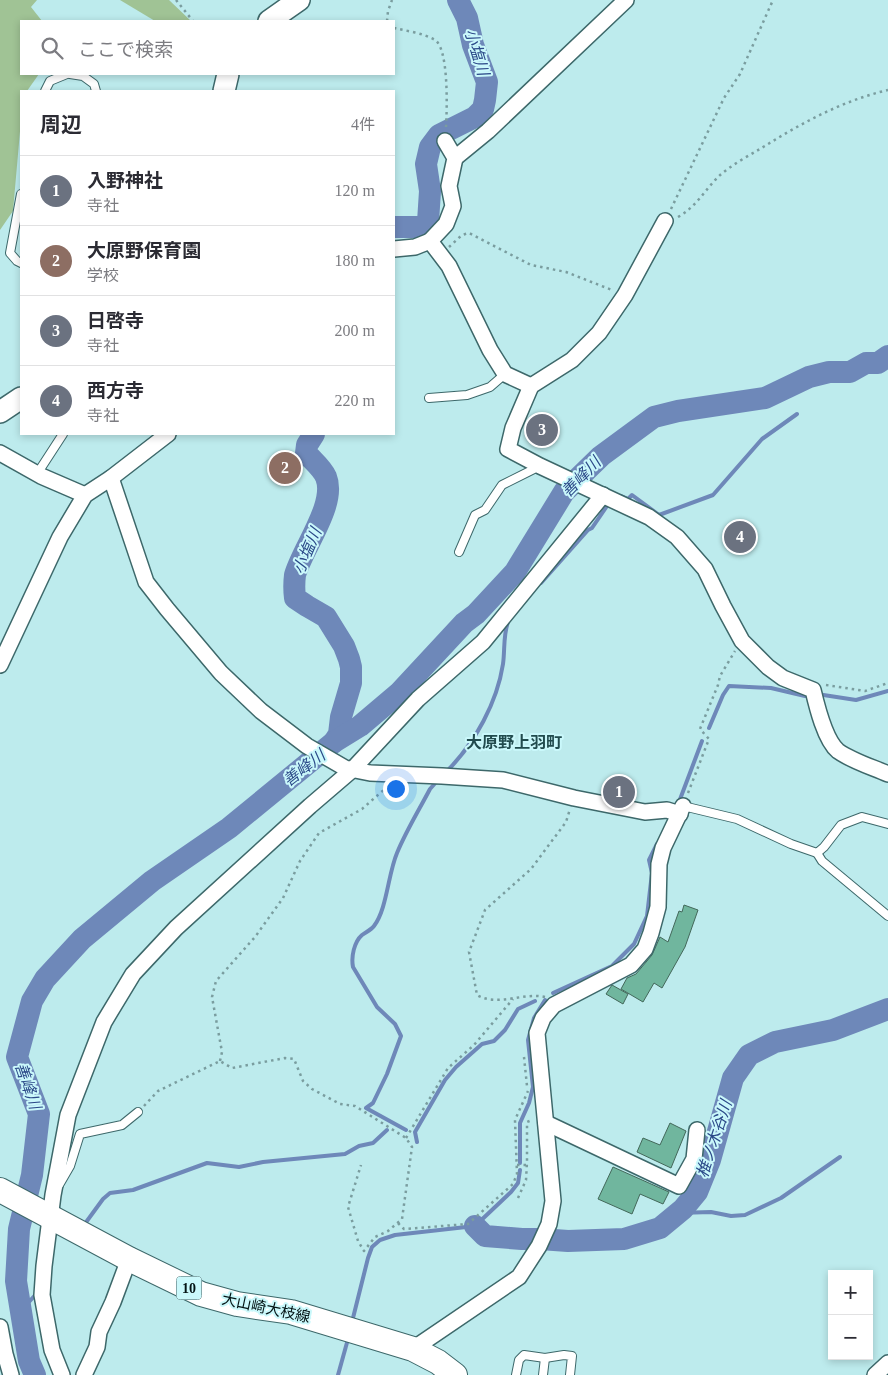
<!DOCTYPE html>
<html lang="ja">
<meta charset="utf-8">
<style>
:root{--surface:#fff;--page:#f2f2f3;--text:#2b2b33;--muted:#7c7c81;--line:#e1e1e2;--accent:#853f1a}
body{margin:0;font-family:"Times New Roman","Noto Sans JP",serif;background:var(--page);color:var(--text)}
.controls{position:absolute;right:15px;bottom:15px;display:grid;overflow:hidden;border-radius:0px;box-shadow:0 2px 8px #0003}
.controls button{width:45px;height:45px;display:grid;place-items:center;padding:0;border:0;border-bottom:1px solid var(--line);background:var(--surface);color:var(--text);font:25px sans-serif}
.you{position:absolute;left:395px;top:788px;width:18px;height:18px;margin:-12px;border:4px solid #fff;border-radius:50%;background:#1a73e8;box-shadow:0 0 0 8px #1a73e833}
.badge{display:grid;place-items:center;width:32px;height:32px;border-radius:50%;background:var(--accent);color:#fff;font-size:16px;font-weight:700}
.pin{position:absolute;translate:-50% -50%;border:2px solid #fff;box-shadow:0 1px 5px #0006}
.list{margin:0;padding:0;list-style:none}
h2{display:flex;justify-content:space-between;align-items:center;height:65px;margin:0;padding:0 20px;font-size:21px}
h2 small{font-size:16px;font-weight:400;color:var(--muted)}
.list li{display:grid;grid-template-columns:32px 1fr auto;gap:15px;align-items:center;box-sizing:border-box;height:70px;padding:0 20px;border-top:1px solid var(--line)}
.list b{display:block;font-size:19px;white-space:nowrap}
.list p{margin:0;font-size:16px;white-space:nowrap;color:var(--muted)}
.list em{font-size:16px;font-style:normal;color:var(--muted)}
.icon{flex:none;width:28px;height:28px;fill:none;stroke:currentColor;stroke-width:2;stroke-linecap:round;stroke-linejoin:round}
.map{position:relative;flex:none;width:888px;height:1375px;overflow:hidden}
.search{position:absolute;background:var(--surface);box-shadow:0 2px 8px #0003;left:20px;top:20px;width:375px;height:55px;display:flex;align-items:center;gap:12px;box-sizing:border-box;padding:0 18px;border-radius:0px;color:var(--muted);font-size:19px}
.panel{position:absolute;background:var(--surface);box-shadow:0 2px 8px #0003;left:20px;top:90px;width:375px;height:345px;border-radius:0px}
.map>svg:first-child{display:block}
</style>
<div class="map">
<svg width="888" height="1375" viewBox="0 0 888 1375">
<rect width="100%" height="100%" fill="#bdebed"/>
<g fill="#a0c395">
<polygon points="0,0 37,0 31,7 42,21 21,21 21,74 39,74 27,91 21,91 21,120 13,211 0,230"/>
<polygon points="120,0 169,0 191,21 155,21"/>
</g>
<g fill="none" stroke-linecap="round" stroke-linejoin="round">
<g stroke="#6e88b9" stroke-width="4">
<polyline points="621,496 628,499 632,495 659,515 713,495 762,439 797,414"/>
<polyline points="541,583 588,530 592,528 609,503"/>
<polyline points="817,694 856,700 888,691"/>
<polyline points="709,728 723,695 729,686 771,688 805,696 810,695"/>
<path d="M449 769C475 742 497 703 503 664 505 650 503 636 508 622"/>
<polyline points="679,802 702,741"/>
<polyline points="553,993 612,966 634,944 647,916 652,873 649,860 657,844"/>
<path d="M406 1130 366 1108 373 1103 387 1074 401 1036 395 1024 377 1007 353 967C351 957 354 942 362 935 366 932 371 930 374 926 387 909 388 874 397 853 406 831 419 810 430 789L438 780"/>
<polyline points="417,1142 415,1132 445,1080 456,1067 482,1044 494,1041 505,1030 518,1009 535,1001"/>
<polyline points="520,1163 520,1123 529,1103 533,1087 528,1040 534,1018 545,1000"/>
<polyline points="678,1213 711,1212 731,1216 745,1215 781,1198 840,1157"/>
<polyline points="84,1225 103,1199 110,1193 133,1190 207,1163 239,1167 263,1162 345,1154 359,1146 373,1143 387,1130"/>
<polyline points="20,1312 37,1293"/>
<polyline points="352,1322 368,1258 372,1247 380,1240 395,1235 475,1226 511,1192 518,1183 520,1170"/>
<polyline points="338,1375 348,1339"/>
</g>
<g stroke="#6e88b9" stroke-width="22">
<polyline points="394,227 422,227 428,222 430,191 426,164 430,147 439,135 475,117 483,109 485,100 487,82 473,45 467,18 458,0"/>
<path d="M314 434 307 445 306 453C312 460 322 468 326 477 337 504 302 549 295 575 294 583 294 590 295 598L307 606 326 617 344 646 349 659 351 667V683L341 717 339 734 334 742"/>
<polyline points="475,1226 485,1236 522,1239 540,1239 568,1241 624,1239 660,1228 683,1209 697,1192 710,1160 733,1078 749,1055 775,1042 833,1030 888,1009"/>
<polyline points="35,1375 29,1361 16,1281 19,1229 32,1175 39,1114 17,1057 32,1001 45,979 82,939 152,881 229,828 334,742 360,726 399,693 464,623 476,614 515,572 564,492 601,456 654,417 678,411 765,398 809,377 829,372 850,372 866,363 878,363 888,356"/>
</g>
</g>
<g fill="#70b69e" stroke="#43685a">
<polygon points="684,905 698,910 685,947 662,988 654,983 643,1002 621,989 627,978 636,974 652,955 660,937 668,942 679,911 682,912"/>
<polygon points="612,985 628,994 623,1004 606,994"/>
<polygon points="670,1123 686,1131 671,1168 637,1152 643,1138 660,1145"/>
<polygon points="613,1167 669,1192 663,1204 640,1194 632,1214 598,1199"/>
</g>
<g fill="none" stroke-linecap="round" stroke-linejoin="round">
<g stroke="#3d686a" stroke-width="10">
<g id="lane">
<polyline points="70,74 83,76 94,84 96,91"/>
<polyline points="45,91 50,81 67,74"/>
<polyline points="21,194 10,253 17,261 21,263"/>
<polyline points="429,398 467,395 490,387 505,374"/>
<polyline points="37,474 63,434"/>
<polyline points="459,552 475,515 485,510 502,485 540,466"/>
<polyline points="683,806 737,819 791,844 817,853 824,847 841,825 862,817 888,824"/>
<polyline points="817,853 822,861 888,916"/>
<polyline points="59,1185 70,1166 80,1134 122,1125 138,1112"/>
<polyline points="516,1375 519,1360 524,1355 545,1358 564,1355 572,1356 570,1375"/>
<polyline points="543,1375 545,1358"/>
</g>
</g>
<g stroke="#3d686a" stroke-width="18">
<g id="street">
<polyline points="455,158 488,131 626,0"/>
<path d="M665 221 625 295 599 333 572 360 531 386 513 428 508 449 540 466 649 517 677 537 705 569 723 606 742 641 768 667 783 678 813 690C817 707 825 740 838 751 852 761 872 767 888 774"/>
<polyline points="430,241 446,224 453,206 449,186 455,158 445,141"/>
<polyline points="394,249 415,247 430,241 449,266 490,350 505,374 531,386"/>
<polyline points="0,453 41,476 85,495"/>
<polyline points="111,478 146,582 167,609 221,673 261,711 307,746 345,768 370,773 442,776 503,780 574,798 645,812 667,810 680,814"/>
<polyline points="0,665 60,537 85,495 111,478 168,434"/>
<polyline points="546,1123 679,1186 694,1159 697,1130"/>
<polyline points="0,1327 5,1354 11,1375"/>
<polyline points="413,1349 519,1277 539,1246 549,1224 553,1201 537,1033 543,1018 554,1005 631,965 645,949 651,933 658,907 659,864 663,848 683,806"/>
<polyline points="62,1375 52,1350 42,1295 44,1266 53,1195 68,1115 104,1022 133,974 176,928 310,806 352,770 418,699 483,642 603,495"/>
<polyline points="84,1375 97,1347 99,1332 113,1302 129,1259"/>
<polyline points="875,1375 888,1363"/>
</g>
</g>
<g stroke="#3d686a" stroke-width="24">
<g id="secondary">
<polyline points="269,21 299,0"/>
<polyline points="224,91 228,74"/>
<polyline points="0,412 21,398"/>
</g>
</g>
<g stroke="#3d686a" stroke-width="26">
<polyline id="primary" points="0,1190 129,1259 201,1294 237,1304 291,1312 413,1349 438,1362 455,1375"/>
</g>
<g stroke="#7a9d9f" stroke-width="2.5" stroke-dasharray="2.5 4" stroke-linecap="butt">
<polyline points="176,0 193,21"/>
<polyline points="387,21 388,11 392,0"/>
<path d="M394 28C407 31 423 33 435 40 449 49 447 110 446 127"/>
<polyline points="671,209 724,98 740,74 773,0"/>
<path d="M678 217C695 208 705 190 718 177 730 166 746 157 760 149 800 124 841 101 888 90"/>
<polyline points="449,247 462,235 469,233 531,265 566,272 612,290"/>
<polyline points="826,685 865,691 888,683"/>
<polyline points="688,793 709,739 700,729 718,685 720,676 735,651"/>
<path d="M545 997C524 992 497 1007 477 995L469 952 485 910 531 869 566 822 570 809"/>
<polyline points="524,1057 527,1086"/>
<polyline points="220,1061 222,1052 212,997 216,981 255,937 283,898 300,861 319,833 362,809 387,787"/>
<polyline points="144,1106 158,1091 220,1061 232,1068 285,1058 294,1059 303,1081 312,1089 340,1104 355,1106 406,1138 412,1147 402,1219 388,1231 375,1237 364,1251 358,1241 348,1207 361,1165"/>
<polyline points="406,1138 448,1068 474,1045 513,999"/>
<polyline points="517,1165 527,1165"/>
<polyline points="518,1198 526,1180 527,1162 527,1122 532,1120"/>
<polyline points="398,1223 404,1229 468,1224 513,1184 517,1174 515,1120 528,1091"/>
</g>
<use href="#lane" stroke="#fff" stroke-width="8"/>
<use href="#street" stroke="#fff" stroke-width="15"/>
<use href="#secondary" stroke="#fff" stroke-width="21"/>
<use href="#primary" stroke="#fff" stroke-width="24"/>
</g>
<g text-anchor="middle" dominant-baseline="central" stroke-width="4" stroke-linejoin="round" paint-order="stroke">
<rect fill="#caf8fb" stroke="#3f585a" stroke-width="1" x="176.5" y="1276.5" width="25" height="23" rx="4"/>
<g font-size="14" font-weight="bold" fill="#041415">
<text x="189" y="1288">10</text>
</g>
<g font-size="15" fill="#041415" stroke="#caf8fb">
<text transform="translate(266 1308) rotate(12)">大山崎大枝線</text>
</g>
<g font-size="16" font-style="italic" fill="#2b4988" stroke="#caf8fb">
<text transform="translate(477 52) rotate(73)">小塩川</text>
<text transform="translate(581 477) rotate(-46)">善峰川</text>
<text transform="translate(307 551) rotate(-67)">小塩川</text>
<text transform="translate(304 768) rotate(-38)">善峰川</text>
<text transform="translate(28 1086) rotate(71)">善峰川</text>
<text transform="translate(714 1139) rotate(-72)">椎ノ木谷川</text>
</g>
<g font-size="16" font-weight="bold" fill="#214b4e" stroke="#caf8fb">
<text x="514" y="742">大原野上羽町</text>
</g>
</g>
</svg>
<div class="controls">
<button>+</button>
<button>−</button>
</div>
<div class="you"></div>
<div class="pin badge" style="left:619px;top:792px;background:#6b7280">1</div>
<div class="pin badge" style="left:285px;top:468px;background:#8d6e63">2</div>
<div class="pin badge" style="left:542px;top:430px;background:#6b7280">3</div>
<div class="pin badge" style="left:740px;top:537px;background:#6b7280">4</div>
<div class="search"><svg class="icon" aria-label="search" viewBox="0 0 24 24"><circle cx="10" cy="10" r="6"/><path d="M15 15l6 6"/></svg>ここで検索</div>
<section class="panel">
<h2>周辺<small>4件</small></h2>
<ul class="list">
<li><span class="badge" style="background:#6b7280">1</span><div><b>入野神社</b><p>寺社</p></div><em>120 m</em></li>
<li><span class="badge" style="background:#8d6e63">2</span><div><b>大原野保育園</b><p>学校</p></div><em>180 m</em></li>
<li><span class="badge" style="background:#6b7280">3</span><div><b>日啓寺</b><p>寺社</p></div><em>200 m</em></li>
<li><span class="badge" style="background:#6b7280">4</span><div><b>西方寺</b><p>寺社</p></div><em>220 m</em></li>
</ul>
</section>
</div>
